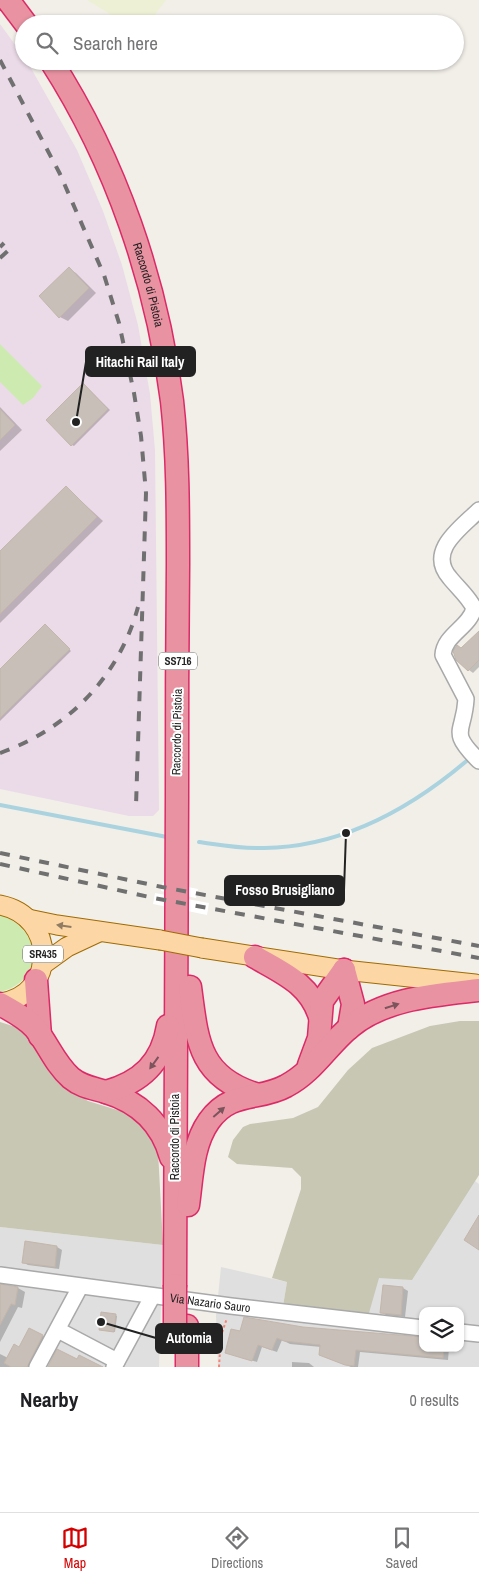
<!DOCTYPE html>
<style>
:root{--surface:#fff;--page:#f6f6f6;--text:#202124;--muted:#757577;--line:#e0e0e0;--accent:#d40000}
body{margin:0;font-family:"Archivo Narrow",sans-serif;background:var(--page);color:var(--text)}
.controls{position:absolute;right:15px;bottom:15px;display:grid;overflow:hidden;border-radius:10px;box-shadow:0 1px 4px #0004}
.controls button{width:45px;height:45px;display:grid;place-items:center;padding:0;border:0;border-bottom:1px solid var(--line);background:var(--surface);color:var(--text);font:25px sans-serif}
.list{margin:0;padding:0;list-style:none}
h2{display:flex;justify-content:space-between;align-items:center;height:65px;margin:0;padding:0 20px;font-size:21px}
h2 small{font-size:16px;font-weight:400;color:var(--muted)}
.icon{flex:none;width:28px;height:28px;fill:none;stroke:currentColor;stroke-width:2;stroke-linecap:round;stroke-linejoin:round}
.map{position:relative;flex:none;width:479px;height:1367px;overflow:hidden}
.search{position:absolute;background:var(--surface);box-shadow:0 1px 4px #0004;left:15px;right:15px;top:15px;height:55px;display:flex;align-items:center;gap:12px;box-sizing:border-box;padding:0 18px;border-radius:28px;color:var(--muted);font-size:19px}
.sheet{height:145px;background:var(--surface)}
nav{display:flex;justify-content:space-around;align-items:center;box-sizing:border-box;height:70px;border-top:1px solid var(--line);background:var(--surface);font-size:14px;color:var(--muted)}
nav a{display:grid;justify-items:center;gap:2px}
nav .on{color:var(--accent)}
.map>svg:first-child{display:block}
</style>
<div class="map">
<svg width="479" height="1367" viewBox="0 0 479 1367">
<rect width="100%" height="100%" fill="#f2efe9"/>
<g fill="#e0dfdf" fill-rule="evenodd">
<path d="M475 1181 479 1184V1367H218L216 1316 221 1267 287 1282 283 1306 379 1278ZM423 1311H460V1348H423Z"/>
<polygon points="0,1227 163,1245 159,1367 0,1367"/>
</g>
<polygon fill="#ebdbe8" points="0,24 24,57 24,61 27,61 77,150 103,211 122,265 138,325 150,394 155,450 159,810 153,816 129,816 0,789"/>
<g fill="#c7c7b4">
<polygon points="460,1021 479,1021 479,1175 412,1280 379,1278 369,1313 283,1306 287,1282 272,1278 301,1189 301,1177 292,1168 237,1164 228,1157 233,1140 243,1127 250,1124 293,1118 318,1107 348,1070 372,1048 430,1026"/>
<polygon points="0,1022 19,1028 32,1041 56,1079 64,1086 88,1101 127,1113 142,1121 158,1151 163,1245 0,1227"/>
</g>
<polygon fill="#eef0d5" points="87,0 166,0 148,24 126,24"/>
<g fill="#cdebb0">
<polygon points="0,344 42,386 33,398 23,405 0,382"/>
<path d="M0 915C43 929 45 981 0 992Z"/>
</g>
<g fill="#fff">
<polygon points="163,882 198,889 196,898 161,891"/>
<polygon points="155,893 209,903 207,915 153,904"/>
</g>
<g fill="#0003">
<polygon points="69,269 76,273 96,293 68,321 60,317"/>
<polygon points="85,386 110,410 74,446 72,445"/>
<polygon points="0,407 22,430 0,451"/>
<polygon points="66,487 103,521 0,623 0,553"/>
<polygon points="47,627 71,651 0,721 0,670"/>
<polygon points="479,636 479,667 473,673 469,670 462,649"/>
<polygon points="26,1243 57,1247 62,1250 59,1269 28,1265 23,1262"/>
<polygon points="0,1286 18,1288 25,1292 22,1308 18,1307 0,1342"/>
<polygon points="384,1286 403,1288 408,1291 405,1317 386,1315 381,1312"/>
<polygon points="115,1315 117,1316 115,1332 102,1330"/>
<polygon points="30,1329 50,1340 36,1367 0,1367 0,1354 8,1358 19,1349"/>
<polygon points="241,1332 423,1348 449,1348 448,1360 360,1352 358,1367 351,1367 325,1357 321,1347 290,1344 282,1340 277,1352 262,1347 257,1362 226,1352"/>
<polygon points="292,1362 309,1363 314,1367 292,1367"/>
</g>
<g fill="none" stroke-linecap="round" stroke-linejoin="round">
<g stroke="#aad3df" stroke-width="4">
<polyline points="0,805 167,837"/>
<path d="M199 842C221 845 242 849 264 848 343 847 412 808 470 758"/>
</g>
</g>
<g fill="#c7bfb8" stroke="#c4b6ab">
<polygon points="69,267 89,288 59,318 39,296"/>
<polygon points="83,383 108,409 71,446 46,420"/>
<polygon points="0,409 15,425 0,440"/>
<polygon points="66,486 97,517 0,614 0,551"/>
<polygon points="45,624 70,649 0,718 0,669"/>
<polygon points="479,631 479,660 468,671 456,660 453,651 457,645 461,648"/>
<polygon points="479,1215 479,1250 464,1240"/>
<polygon points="25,1241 57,1246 55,1267 22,1263"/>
<polygon points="0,1284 18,1287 15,1305 11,1304 0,1325"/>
<polygon points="383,1285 403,1287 401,1315 380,1313"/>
<polygon points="101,1312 116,1314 114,1332 99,1330"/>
<polygon points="244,1317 303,1327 423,1337 423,1348 444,1348 443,1358 356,1350 354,1366 345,1365 319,1355 320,1345 284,1341 277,1338 272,1350 258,1345 252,1361 225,1353 231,1329 240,1331"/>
<polygon points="29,1328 43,1335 27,1367 11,1367 4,1363 14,1344 19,1347"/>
<polygon points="57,1349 77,1359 79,1355 103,1367 48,1367"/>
</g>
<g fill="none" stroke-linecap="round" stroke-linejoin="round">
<g stroke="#a9a9a9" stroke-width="18">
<g id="minor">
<path d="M479 510C461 528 426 551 450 578 458 588 468 596 474 608 470 627 444 635 443 655L466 699C464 734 448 730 479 761"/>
<path id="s1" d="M0 1275 231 1306 423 1328"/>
<polyline points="58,1330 117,1361"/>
<polyline points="460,1332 479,1334"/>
<polyline points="37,1367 80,1287"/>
<polyline points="114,1367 152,1297"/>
</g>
</g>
<g stroke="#a06b00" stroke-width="21">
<g id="major">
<path d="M0 905C57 916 58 995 0 1003"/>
<polyline points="28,919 57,925 160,940"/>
<polyline points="202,948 344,970 475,984"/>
<polyline points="42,965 67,947 99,932"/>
</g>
</g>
<g stroke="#dc2a67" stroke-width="25">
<g id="highway">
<polyline points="8,0 26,24"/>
<path id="s2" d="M51 61C116 162 157 282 172 401 178 455 178 510 178 564 177 641 177 719 177 796 176 959 176 1122 175 1285"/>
<path d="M255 957C283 973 310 984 320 1017"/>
<polyline points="344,970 353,1004 349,1028"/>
<polyline points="36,980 40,1036"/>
<path d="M190 987C197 1039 198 1076 255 1094"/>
<path d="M0 1004C12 1011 25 1017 35 1028 48 1044 55 1064 71 1078 82 1087 93 1088 106 1092 139 1102 162 1124 171 1157"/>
<polyline points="309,1065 319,1038 322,1001 344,970"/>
<path d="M106 1092C141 1082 162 1063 168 1026"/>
<path d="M188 1205C192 1177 192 1145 209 1121 231 1090 259 1101 286 1086 313 1072 327 1046 350 1027 385 998 436 995 479 990"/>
<polyline points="187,1367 187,1326"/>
</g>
</g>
<polyline stroke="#fa8072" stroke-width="2" stroke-dasharray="2.5 2.5" stroke-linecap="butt" points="219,1367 221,1336 227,1318"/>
<use href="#minor" stroke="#fff" stroke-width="15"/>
<use href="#major" stroke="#fcd6a4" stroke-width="19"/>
<use href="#highway" stroke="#e892a2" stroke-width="22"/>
<g stroke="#707070" stroke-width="4" stroke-dasharray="10 10" stroke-linecap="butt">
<polyline points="0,60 60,174 104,275 119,323 134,393 141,436 146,493 136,806"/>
<polyline points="0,247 4,243"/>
<polyline points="0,258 10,249"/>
<path d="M0 753C68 729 119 677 138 607"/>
<polyline points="0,853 162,887 479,946"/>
<polyline points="0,864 154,898 479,958"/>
</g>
<g stroke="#a06b00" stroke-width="21" stroke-linecap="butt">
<polyline id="major-bridge" points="160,940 202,948"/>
</g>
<g stroke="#dc2a67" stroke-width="25" stroke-linecap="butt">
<polyline id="highway-bridge" points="175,1285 175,1326"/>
</g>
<use href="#major-bridge" stroke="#fcd6a4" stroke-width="19"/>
<use href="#highway-bridge" stroke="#e892a2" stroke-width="22"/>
</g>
<defs><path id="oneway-solid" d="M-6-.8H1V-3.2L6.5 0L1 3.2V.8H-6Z" transform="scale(1.25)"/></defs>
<use fill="#8f7c63" href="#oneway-solid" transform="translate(64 926) rotate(-172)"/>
<g fill="#7b545c">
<use href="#oneway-solid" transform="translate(392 1006) rotate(-18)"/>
<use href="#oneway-solid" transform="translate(154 1063) rotate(126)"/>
<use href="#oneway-solid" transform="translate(219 1112) rotate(-41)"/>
</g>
<g text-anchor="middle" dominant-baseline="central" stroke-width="4" stroke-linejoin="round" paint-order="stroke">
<g fill="#fff" stroke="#646464" stroke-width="1">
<rect x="159" y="652.5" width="38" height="17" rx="4"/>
<rect x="23" y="945.5" width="40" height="17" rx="4"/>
</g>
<g font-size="11" font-weight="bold" fill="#222">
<text x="178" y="661">SS716</text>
<text x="43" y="954">SR435</text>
</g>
<g font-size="12" fill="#222" stroke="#fff">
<text stroke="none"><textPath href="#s2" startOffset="245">Raccordo di Pistoia</textPath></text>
<text transform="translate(177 732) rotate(-89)">Raccordo di Pistoia</text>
<text transform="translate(175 1137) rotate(-90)">Raccordo di Pistoia</text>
<text stroke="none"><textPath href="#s1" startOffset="212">Via Nazario Sauro</textPath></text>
</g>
</g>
<path fill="none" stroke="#222" stroke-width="2" d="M76 422L86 362M346 833L344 890M101 1322L156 1338"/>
<g fill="#222" stroke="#fff" stroke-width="2">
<circle cx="76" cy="422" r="5"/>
<circle cx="346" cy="833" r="5"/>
<circle cx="101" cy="1322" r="5"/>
</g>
<g fill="#222" stroke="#222" stroke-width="2">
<rect x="86" y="347" width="109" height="29" rx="5"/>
<rect x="225" y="876" width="119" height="29" rx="5"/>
<rect x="156" y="1324" width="66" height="29" rx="5"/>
</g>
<g font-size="14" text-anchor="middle" font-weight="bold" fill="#fff">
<text x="140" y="367">Hitachi Rail Italy</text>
<text x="285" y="895">Fosso Brusigliano</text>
<text x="189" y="1343">Automia</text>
</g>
</svg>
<div class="controls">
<button><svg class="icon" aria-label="layers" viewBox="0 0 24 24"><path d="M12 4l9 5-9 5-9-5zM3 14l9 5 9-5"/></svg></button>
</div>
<div class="search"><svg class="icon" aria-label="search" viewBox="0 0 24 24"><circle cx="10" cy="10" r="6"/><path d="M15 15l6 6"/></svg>Search here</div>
</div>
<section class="sheet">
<h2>Nearby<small>0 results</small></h2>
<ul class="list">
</ul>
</section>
<nav>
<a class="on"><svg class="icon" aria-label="map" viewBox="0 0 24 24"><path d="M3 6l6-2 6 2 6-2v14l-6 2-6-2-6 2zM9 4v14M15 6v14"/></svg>Map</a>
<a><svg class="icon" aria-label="directions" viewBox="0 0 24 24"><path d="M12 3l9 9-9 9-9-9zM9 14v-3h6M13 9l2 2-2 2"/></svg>Directions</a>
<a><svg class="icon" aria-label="saved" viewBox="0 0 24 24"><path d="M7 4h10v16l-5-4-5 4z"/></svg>Saved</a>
</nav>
